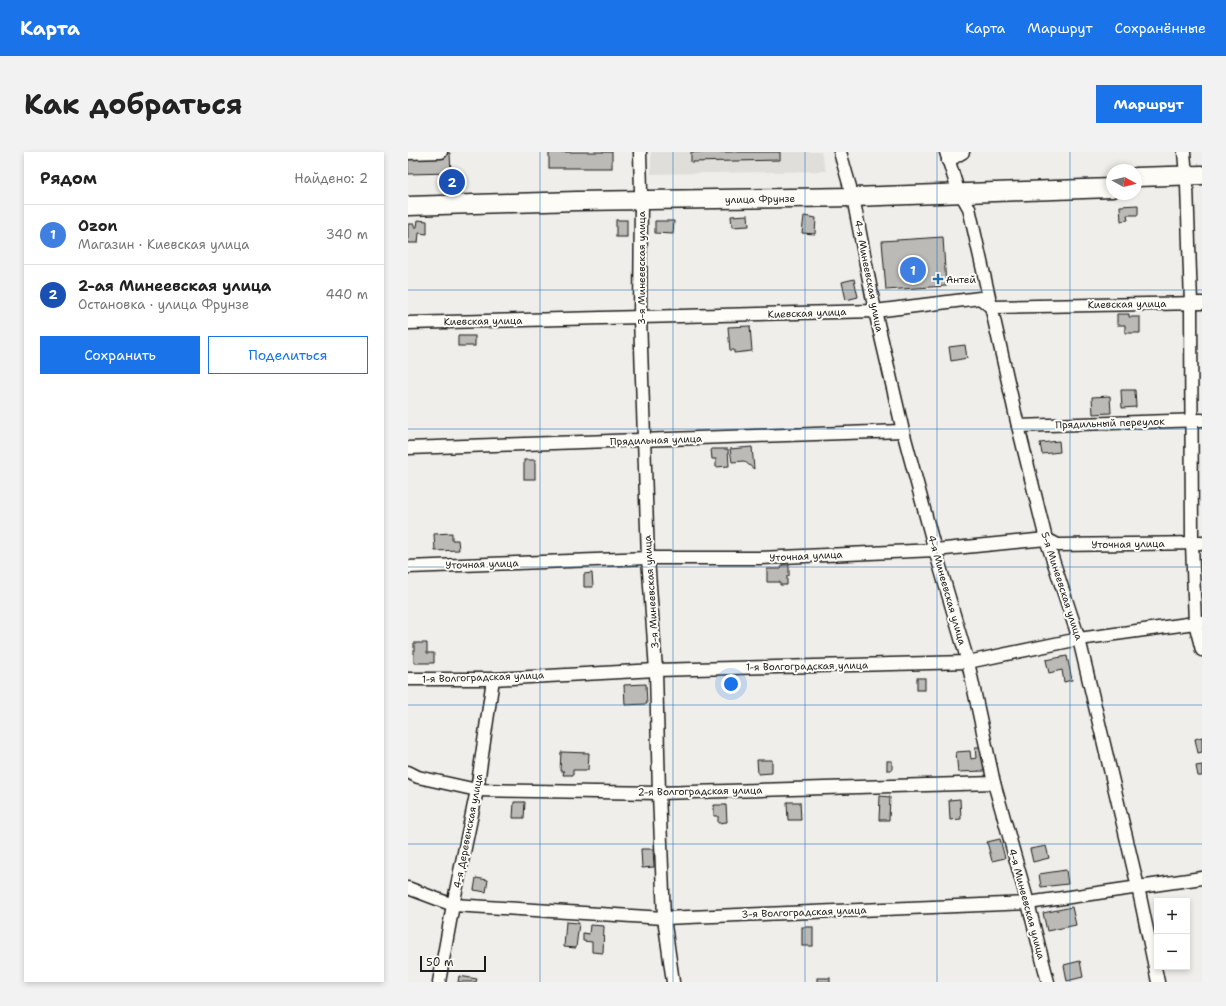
<!DOCTYPE html>
<html lang="ru">
<meta charset="utf-8">
<style>
:root{--surface:#fff;--page:#f2f2f2;--text:#222;--muted:#767676;--line:#e0e0e0;--accent:#1a73e8}
body{margin:0;font-family:"Shantell Sans",sans-serif;background:var(--page);color:var(--text)}
.controls{position:absolute;right:12px;bottom:12px;display:grid;overflow:hidden;border-radius:0px;box-shadow:0 2px 6px #0003}
.controls button{width:36px;height:36px;display:grid;place-items:center;padding:0;border:0;border-bottom:1px solid var(--line);background:var(--surface);color:var(--text);font:20px sans-serif}
.compass{position:absolute;left:698px;top:12px;width:36px;height:36px;border-radius:50%;background:var(--surface);box-shadow:0 2px 6px #0003;rotate:98deg}
.scale{position:absolute;left:12px;bottom:10px;width:66px;box-sizing:border-box;padding-left:4px;border:2px solid #1c1c1c;border-top:0;font-size:11px;line-height:14px;white-space:nowrap;color:#1c1c1c;-webkit-text-stroke:3px #fdfcf7;paint-order:stroke}
.you{position:absolute;left:323px;top:532px;width:14px;height:14px;margin:-10px;border:3px solid #fff;border-radius:50%;background:#1a73e8;box-shadow:0 0 0 6px #1a73e833}
.badge{display:grid;place-items:center;width:26px;height:26px;border-radius:50%;background:var(--accent);color:#fff;font-size:13px;font-weight:700}
.pin{position:absolute;translate:-50% -50%;border:2px solid #fff;box-shadow:0 1px 4px #0006}
.list{margin:0;padding:0;list-style:none}
h2{display:flex;justify-content:space-between;align-items:center;height:52px;margin:0;padding:0 16px;font-size:17px}
h2 small{font-size:13px;font-weight:400;color:var(--muted)}
.list li{display:grid;grid-template-columns:26px 1fr auto;gap:12px;align-items:center;box-sizing:border-box;height:60px;padding:0 16px;border-top:1px solid var(--line)}
.list b{display:block;font-size:15px;white-space:nowrap}
.list p{margin:0;font-size:13px;white-space:nowrap;color:var(--muted)}
.list em{font-size:13px;font-style:normal;color:var(--muted)}
.actions{display:flex;gap:8px;padding:12px 16px}
.actions a{flex:1;padding:9px 0;border:1px solid var(--accent);border-radius:0px;text-align:center;font-size:14px;color:var(--accent)}
.actions .main{background:var(--accent);color:#fff}
.map{position:relative;flex:none;width:794px;height:830px;overflow:hidden;border-radius:0px}
header{display:flex;align-items:center;gap:24px;box-sizing:border-box;height:56px;padding:0 20px;background:var(--accent);color:#fff}
header strong{font-size:19px}
nav{display:flex;gap:22px;margin-inline-start:auto;font-size:14px}
.intro{display:flex;align-items:center;justify-content:space-between;box-sizing:border-box;height:96px;padding:0 24px}
h1{margin:0;font-size:28px}
.button{padding:10px 18px;border-radius:0px;background:var(--accent);color:#fff;font-size:14px;font-weight:700}
main{display:flex;gap:24px;padding:0 24px}
aside{flex:1;background:var(--surface);border-radius:0px;box-shadow:0 2px 6px #0003}
.map>svg:first-child{display:block}
</style>
<header>
<strong>Карта</strong>
<nav><a>Карта</a><a>Маршрут</a><a>Сохранённые</a></nav>
</header>
<div class="intro"><h1>Как добраться</h1><a class="button">Маршрут</a></div>
<main>
<aside>
<h2>Рядом<small>Найдено: 2</small></h2>
<ul class="list">
<li><span class="badge" style="background:#3f7fe0">1</span><div><b>Ozon</b><p>Магазин · Киевская улица</p></div><em>340 m</em></li>
<li><span class="badge" style="background:#1a4fb4">2</span><div><b>2-ая Минеевская улица</b><p>Остановка · улица Фрунзе</p></div><em>440 m</em></li>
</ul>
<div class="actions"><a class="main">Сохранить</a><a>Поделиться</a></div>
</aside>
<div class="map">
<svg width="794" height="830" viewBox="0 0 794 830">
<rect width="100%" height="100%" fill="#f0eeea"/>
<filter id="ink" filterUnits="userSpaceOnUse"><feTurbulence type="fractalNoise" baseFrequency=".025" numOctaves="2"/><feDisplacementMap in="SourceGraphic" scale="8" xChannelSelector="R" yChannelSelector="G"/><feConvolveMatrix kernelMatrix="1 2 1 2 8 2 1 2 1" color-interpolation-filters="sRGB"/></filter>
<g filter="url(#ink)">
<polygon fill="#e0deda" points="243,0 413,0 418,19 243,22"/>
<g fill="#bbbab6" stroke="#1c1c1c">
<rect x="141" y="0" width="63" height="16"/>
<polygon points="283,0 372,0 372,8 283,10"/>
<polygon points="42,1 43,21 0,22 0,3"/>
<polygon points="730,53 730,63 719,63 720,68 713,69 712,54"/>
<polygon points="340,63 341,74 324,75 323,64"/>
<polygon points="396,64 408,66 407,82 394,81"/>
<polygon points="10,68 19,69 19,82 11,81 10,91 0,91 0,72 6,72 6,75 9,75"/>
<rect x="208" y="68" width="11" height="17"/>
<polygon points="247,69 266,69 265,82 247,81"/>
<polygon points="535,85 538,134 478,138 474,89"/>
<polygon points="446,127 450,145 438,148 434,130"/>
<polygon points="709,162 721,162 721,165 732,165 732,181 717,181 717,173 709,173"/>
<polygon points="342,174 344,199 326,201 326,198 322,198 320,175"/>
<rect x="50" y="184" width="17" height="10"/>
<polygon points="557,193 559,206 543,209 541,195"/>
<polygon points="713,238 727,238 728,255 714,256"/>
<polygon points="702,244 703,261 685,262 684,245"/>
<polygon points="651,289 652,300 634,302 632,291"/>
<polygon points="344,295 346,317 336,309 324,310 322,297"/>
<polygon points="303,297 320,297 321,314 308,315 308,307 304,307"/>
<rect x="116" y="308" width="11" height="19"/>
<polygon points="44,381 44,388 50,388 51,398 27,399 26,382"/>
<polygon points="374,413 381,413 381,424 379,424 379,433 372,433 372,430 359,430 359,417 373,417"/>
<polygon points="184,421 185,435 176,435 176,422"/>
<polygon points="6,491 19,491 19,501 26,501 26,511 6,511"/>
<polygon points="659,504 664,528 656,530 654,518 641,521 638,508"/>
<rect x="509" y="526" width="8" height="12"/>
<polygon points="238,532 239,552 217,553 216,533"/>
<polygon points="794,585 794,600 790,601 787,587"/>
<polygon points="567,595 574,595 576,619 550,620 548,600 562,599 563,607 568,606"/>
<polygon points="153,600 181,601 180,618 165,618 165,623 155,623 156,619 152,619"/>
<polygon points="349,608 364,608 364,621 350,622"/>
<rect x="479" y="609" width="5" height="9"/>
<polygon points="794,613 794,624 790,624 788,614"/>
<polygon points="472,644 482,645 481,668 471,668"/>
<polygon points="552,647 553,667 542,668 541,648"/>
<polygon points="106,650 117,650 116,666 105,666"/>
<polygon points="379,650 392,650 393,668 380,668"/>
<polygon points="306,653 318,653 319,670 310,671 310,664 306,664"/>
<polygon points="592,687 597,706 584,709 579,690"/>
<polygon points="638,694 641,706 625,710 622,697"/>
<polygon points="233,697 245,697 246,715 234,716"/>
<polygon points="658,718 660,732 633,735 631,722"/>
<polygon points="68,726 80,728 78,740 66,738"/>
<polygon points="664,755 668,773 639,779 635,761"/>
<polygon points="158,770 171,771 168,796 156,795"/>
<polygon points="182,773 196,774 195,801 184,800 184,790 175,789 175,781 181,782"/>
<rect x="394" y="775" width="11" height="19"/>
<polygon points="672,809 675,825 659,829 656,813"/>
<polygon points="51,824 69,827 68,830 50,830"/>
<rect x="409" y="826" width="13" height="4"/>
</g>
<g fill="none" stroke-linecap="round" stroke-linejoin="round">
<g stroke="#1c1c1c" stroke-width="15">
<g id="minor">
<polyline points="232,0 233,40"/>
<polyline points="432,0 442,35"/>
<polyline points="538,0 548,32"/>
<polyline points="776,0 778,24"/>
<polyline points="0,1 33,0"/>
<polyline points="540,9 555,0"/>
<polyline points="779,33 783,151 784,391 787,471 794,498"/>
<polyline points="552,40 561,56 610,274 638,387 671,487 730,735 750,830"/>
<polyline points="445,45 467,159 495,279 527,398 560,510 586,631 620,751 640,830"/>
<polyline points="233,48 232,165 240,406 248,518 251,641 256,766 265,830"/>
<polyline points="0,171 467,159 572,146 583,155 794,151"/>
<polyline points="610,274 794,268"/>
<polyline points="0,296 495,279"/>
<polyline points="0,415 240,406 352,406 527,398 638,387 650,393 794,391"/>
<polyline points="0,527 85,527 248,518 560,510 671,487 794,470"/>
<polyline points="0,620 10,625 69,638 251,641 586,631"/>
<polyline points="0,736 45,753 256,766 620,751 794,726"/>
<polyline points="31,830 45,753 69,638 85,527"/>
</g>
</g>
<g stroke="#1c1c1c" stroke-width="21">
<g id="highway">
<polyline points="728,25 794,23"/>
<polyline points="0,54 169,49 445,45 704,36"/>
</g>
</g>
<use href="#minor" stroke="#fdfcf7" stroke-width="12"/>
<use href="#highway" stroke="#fdfcf7" stroke-width="18"/>
</g>
</g>
<path fill="none" stroke="#1f6fb2" stroke-width="1" stroke-opacity="0.55" d="M132 0V830M265 0V830M397 0V830M529 0V830M662 0V830M0 138H794M0 277H794M0 415H794M0 553H794M0 692H794"/>
<path fill="#1f6fb2" stroke="#fdfcf7" stroke-width="1.5" d="M528 121h4v4h4v4h-4v4h-4v-4h-4v-4h4z"/>
<g text-anchor="middle" dominant-baseline="central" stroke-width="4" stroke-linejoin="round" paint-order="stroke">
<g font-size="10" fill="#1c1c1c" stroke="#fdfcf7">
<text transform="translate(352 47) rotate(-1)">улица Фрунзе</text>
<text transform="translate(233 116) rotate(-90)">3-я Минеевская улица</text>
<text transform="translate(461 124) rotate(79)">4-я Минеевская улица</text>
<text transform="translate(719 152) rotate(-1)">Киевская улица</text>
<text transform="translate(399 161) rotate(-2)">Киевская улица</text>
<text transform="translate(75 169) rotate(-1)">Киевская улица</text>
<text transform="translate(702 271) rotate(-2)">Прядильный переулок</text>
<text transform="translate(248 288) rotate(-2)">Прядильная улица</text>
<text transform="translate(720 392) rotate(-1)">Уточная улица</text>
<text transform="translate(398 404) rotate(-3)">Уточная улица</text>
<text transform="translate(74 412) rotate(-2)">Уточная улица</text>
<text transform="translate(654 434) rotate(72)">5-я Минеевская улица</text>
<text transform="translate(539 438) rotate(74)">4-я Минеевская улица</text>
<text transform="translate(243 440) rotate(-94)">3-я Минеевская улица</text>
<text transform="translate(399 514) rotate(-1)">1-я Волгоградская улица</text>
<text transform="translate(75 525) rotate(-2)">1-я Волгоградская улица</text>
<text transform="translate(292 639) rotate(-1)">2-я Волгоградская улица</text>
<text transform="translate(60 679) rotate(-79)">4-я Деревенская улица</text>
<text transform="translate(619 752) rotate(75)">4-я Минеевская улица</text>
<text transform="translate(396 760) rotate(-2)">3-я Волгоградская улица</text>
</g>
<g font-size="10" fill="#1c1c1c" stroke="#fdfcf7" text-anchor="start">
<text x="538" y="127">Антей</text>
</g>
</g>
</svg>
<div class="controls">
<button>+</button>
<button>−</button>
</div>
<svg class="compass" viewBox="-18 -18 36 36"><path d="M0-13l5 13h-10z" fill="#e53935"/><path d="M0 13l5-13h-10z" fill="#767676"/></svg>
<div class="scale">50 m</div>
<div class="you"></div>
<div class="pin badge" style="left:505px;top:118px;background:#3f7fe0">1</div>
<div class="pin badge" style="left:44px;top:30px;background:#1a4fb4">2</div>
</div>
</main>
